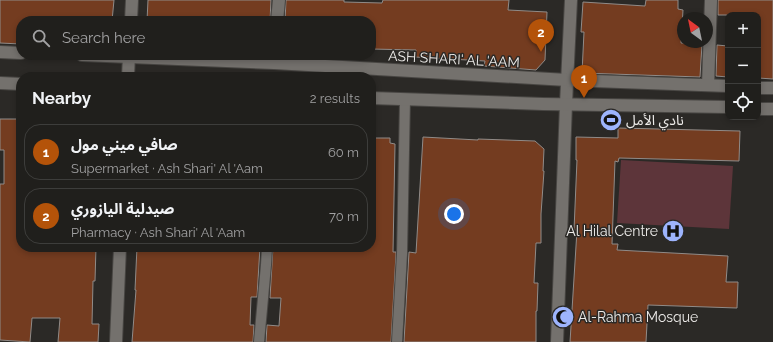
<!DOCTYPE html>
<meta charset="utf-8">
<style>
:root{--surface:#201f1c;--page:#2d2c29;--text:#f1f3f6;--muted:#a2a2a3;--line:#3d3d3b;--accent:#b45309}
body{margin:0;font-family:Raleway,"Noto Sans Arabic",sans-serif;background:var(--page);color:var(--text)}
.controls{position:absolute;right:12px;top:12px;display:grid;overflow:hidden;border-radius:8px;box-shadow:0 2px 6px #0003}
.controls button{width:36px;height:36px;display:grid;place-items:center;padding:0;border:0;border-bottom:1px solid var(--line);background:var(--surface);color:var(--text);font:20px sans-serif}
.compass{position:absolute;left:677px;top:12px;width:36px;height:36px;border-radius:50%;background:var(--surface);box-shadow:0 2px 6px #0003;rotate:327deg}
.you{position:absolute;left:454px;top:214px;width:14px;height:14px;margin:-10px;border:3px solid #fff;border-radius:50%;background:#1a73e8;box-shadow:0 0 0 6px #1a73e833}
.badge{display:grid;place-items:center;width:26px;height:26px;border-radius:50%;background:var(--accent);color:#fff;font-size:13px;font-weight:700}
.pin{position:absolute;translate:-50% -33px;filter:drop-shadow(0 1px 2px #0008)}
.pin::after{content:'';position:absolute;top:21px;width:14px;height:12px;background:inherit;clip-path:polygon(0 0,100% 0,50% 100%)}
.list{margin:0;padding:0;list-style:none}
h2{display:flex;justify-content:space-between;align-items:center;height:52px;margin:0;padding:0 16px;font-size:17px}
h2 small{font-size:13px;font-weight:400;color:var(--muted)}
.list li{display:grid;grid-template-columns:26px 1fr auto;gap:12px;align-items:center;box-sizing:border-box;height:56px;margin:0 8px 8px;padding:0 8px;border:1px solid var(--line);border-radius:16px}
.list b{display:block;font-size:15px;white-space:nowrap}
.list p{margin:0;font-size:13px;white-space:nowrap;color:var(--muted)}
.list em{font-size:13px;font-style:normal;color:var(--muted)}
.icon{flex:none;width:22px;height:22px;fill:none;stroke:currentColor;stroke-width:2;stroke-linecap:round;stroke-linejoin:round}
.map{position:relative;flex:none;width:773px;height:342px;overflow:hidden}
.search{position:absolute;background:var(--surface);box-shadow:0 2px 6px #0003;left:16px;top:16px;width:360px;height:44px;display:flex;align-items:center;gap:10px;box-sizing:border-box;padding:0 14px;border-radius:16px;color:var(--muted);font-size:15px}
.panel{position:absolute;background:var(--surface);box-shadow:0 2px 6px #0003;left:16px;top:72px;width:360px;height:180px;border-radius:16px}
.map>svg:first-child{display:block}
</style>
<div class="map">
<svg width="773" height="342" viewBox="0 0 773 342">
<rect width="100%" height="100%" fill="#2b2926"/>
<polygon fill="#5d353a" points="621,160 733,166 729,229 617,223"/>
<g fill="#743c20" stroke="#908b88">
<polygon points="0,0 114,0 112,21 21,21 21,44 0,43"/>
<polygon points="148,0 271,0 270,21 147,21"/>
<polygon points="286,0 344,0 344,2 382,3 383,0 509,0 508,10 547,12 545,60 536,70 484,66 485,61 415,57 416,50 371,49 371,21 285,21"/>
<polygon points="646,0 678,0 678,9 683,10 681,43 702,44 700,77 582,73 584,32 581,32 583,2 645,6"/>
<polygon points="718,0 773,0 773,79 758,78 758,15 718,15"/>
<polygon points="717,45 728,46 728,77 716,76"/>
<polygon points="0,119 21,119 21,247 96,247 95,281 93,281 92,324 99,324 98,342 58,342 60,318 32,318 30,342 0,340 0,184 4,184 4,150 0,150"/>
<polygon points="618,128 740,131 739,161 619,158 618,162 615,161 612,244 618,244 617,250 728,256 726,282 738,282 737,308 648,305 646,342 570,342 577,230 574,230 577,160 576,160 576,137 618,138"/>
<polygon points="423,137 478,140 478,139 535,141 544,149 543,171 544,171 541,214 541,243 536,243 534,283 538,283 537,311 536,311 536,342 404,342 409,252 416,253"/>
<polygon points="371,138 390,138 390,143 395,144 393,252 396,252 396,254 391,342 266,342 267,325 279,326 281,298 270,298 273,247 371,247"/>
<polygon points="137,247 260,247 257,297 251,297 250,325 254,325 253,342 132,342 136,290 135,290"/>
</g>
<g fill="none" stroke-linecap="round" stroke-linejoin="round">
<g stroke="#484643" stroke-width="12">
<g id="lane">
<polyline points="259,342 266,265 267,247"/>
<polyline points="397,342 402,254 405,99"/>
</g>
</g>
<g stroke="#484643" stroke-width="14">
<g id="street">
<polyline points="131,21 132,0"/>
<polyline points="277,21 279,0"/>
<polyline points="128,77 129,55"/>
<polyline points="708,85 711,0"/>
<polyline points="116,342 120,247"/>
<polyline points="557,342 566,104 571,0"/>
</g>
</g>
<g stroke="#484643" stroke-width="14">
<g id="secondary">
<polyline points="0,52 21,53"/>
<polyline points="82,55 274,63 567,80 728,86"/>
<polyline points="0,83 21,84"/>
<polyline points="758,88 773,88"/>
<polyline points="371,98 543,104 728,107"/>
<polyline points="758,109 773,109"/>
</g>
</g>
<use href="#lane" stroke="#74716d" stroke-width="10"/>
<use href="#street" stroke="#74716d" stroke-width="12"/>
<use href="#secondary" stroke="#74716d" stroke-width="12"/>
</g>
<defs>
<g id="stadium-disc" transform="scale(1.15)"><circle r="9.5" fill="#9db4fd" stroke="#2b2926"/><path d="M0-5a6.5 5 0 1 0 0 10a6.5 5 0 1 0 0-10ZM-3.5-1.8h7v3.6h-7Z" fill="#111"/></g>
<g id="hospital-disc" transform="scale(1.15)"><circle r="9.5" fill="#9db4fd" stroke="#2b2926"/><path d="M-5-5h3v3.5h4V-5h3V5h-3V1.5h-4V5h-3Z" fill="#111"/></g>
<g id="mosque-disc" transform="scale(1.15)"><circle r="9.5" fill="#9db4fd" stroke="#2b2926"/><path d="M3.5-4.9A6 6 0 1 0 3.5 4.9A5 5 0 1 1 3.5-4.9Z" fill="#111"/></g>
</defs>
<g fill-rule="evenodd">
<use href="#stadium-disc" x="611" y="120"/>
<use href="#hospital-disc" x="673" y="231"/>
<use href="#mosque-disc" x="563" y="317"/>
</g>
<g text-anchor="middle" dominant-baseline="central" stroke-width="3" stroke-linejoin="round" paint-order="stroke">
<g font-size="14" fill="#edebe9" stroke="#2b2926">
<text transform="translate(454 59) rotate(3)">ASH SHARI' AL 'AAM</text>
</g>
<g font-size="14" fill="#edebe9" stroke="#2b2926" text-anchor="start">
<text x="626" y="120">نادي الأمل</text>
<text x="658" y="231" text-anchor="end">Al Hilal Centre</text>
<text x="578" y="317">Al-Rahma Mosque</text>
</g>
</g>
</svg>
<div class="controls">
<button>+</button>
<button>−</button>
<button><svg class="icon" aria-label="locate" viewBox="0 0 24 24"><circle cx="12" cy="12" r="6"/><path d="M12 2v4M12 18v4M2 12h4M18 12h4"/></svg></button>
</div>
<svg class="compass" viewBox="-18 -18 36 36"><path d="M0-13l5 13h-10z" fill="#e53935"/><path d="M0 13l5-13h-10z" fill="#a2a2a3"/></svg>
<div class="you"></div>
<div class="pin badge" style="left:584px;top:98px">1</div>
<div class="pin badge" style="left:541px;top:52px">2</div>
<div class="search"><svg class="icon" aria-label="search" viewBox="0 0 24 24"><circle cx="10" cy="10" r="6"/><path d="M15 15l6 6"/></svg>Search here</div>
<section class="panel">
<h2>Nearby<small>2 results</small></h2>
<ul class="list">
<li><span class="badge">1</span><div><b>صافي ميني مول</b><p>Supermarket · Ash Shari' Al 'Aam</p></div><em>60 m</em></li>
<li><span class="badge">2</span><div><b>صيدلية اليازوري</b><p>Pharmacy · Ash Shari' Al 'Aam</p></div><em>70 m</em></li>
</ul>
</section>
</div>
